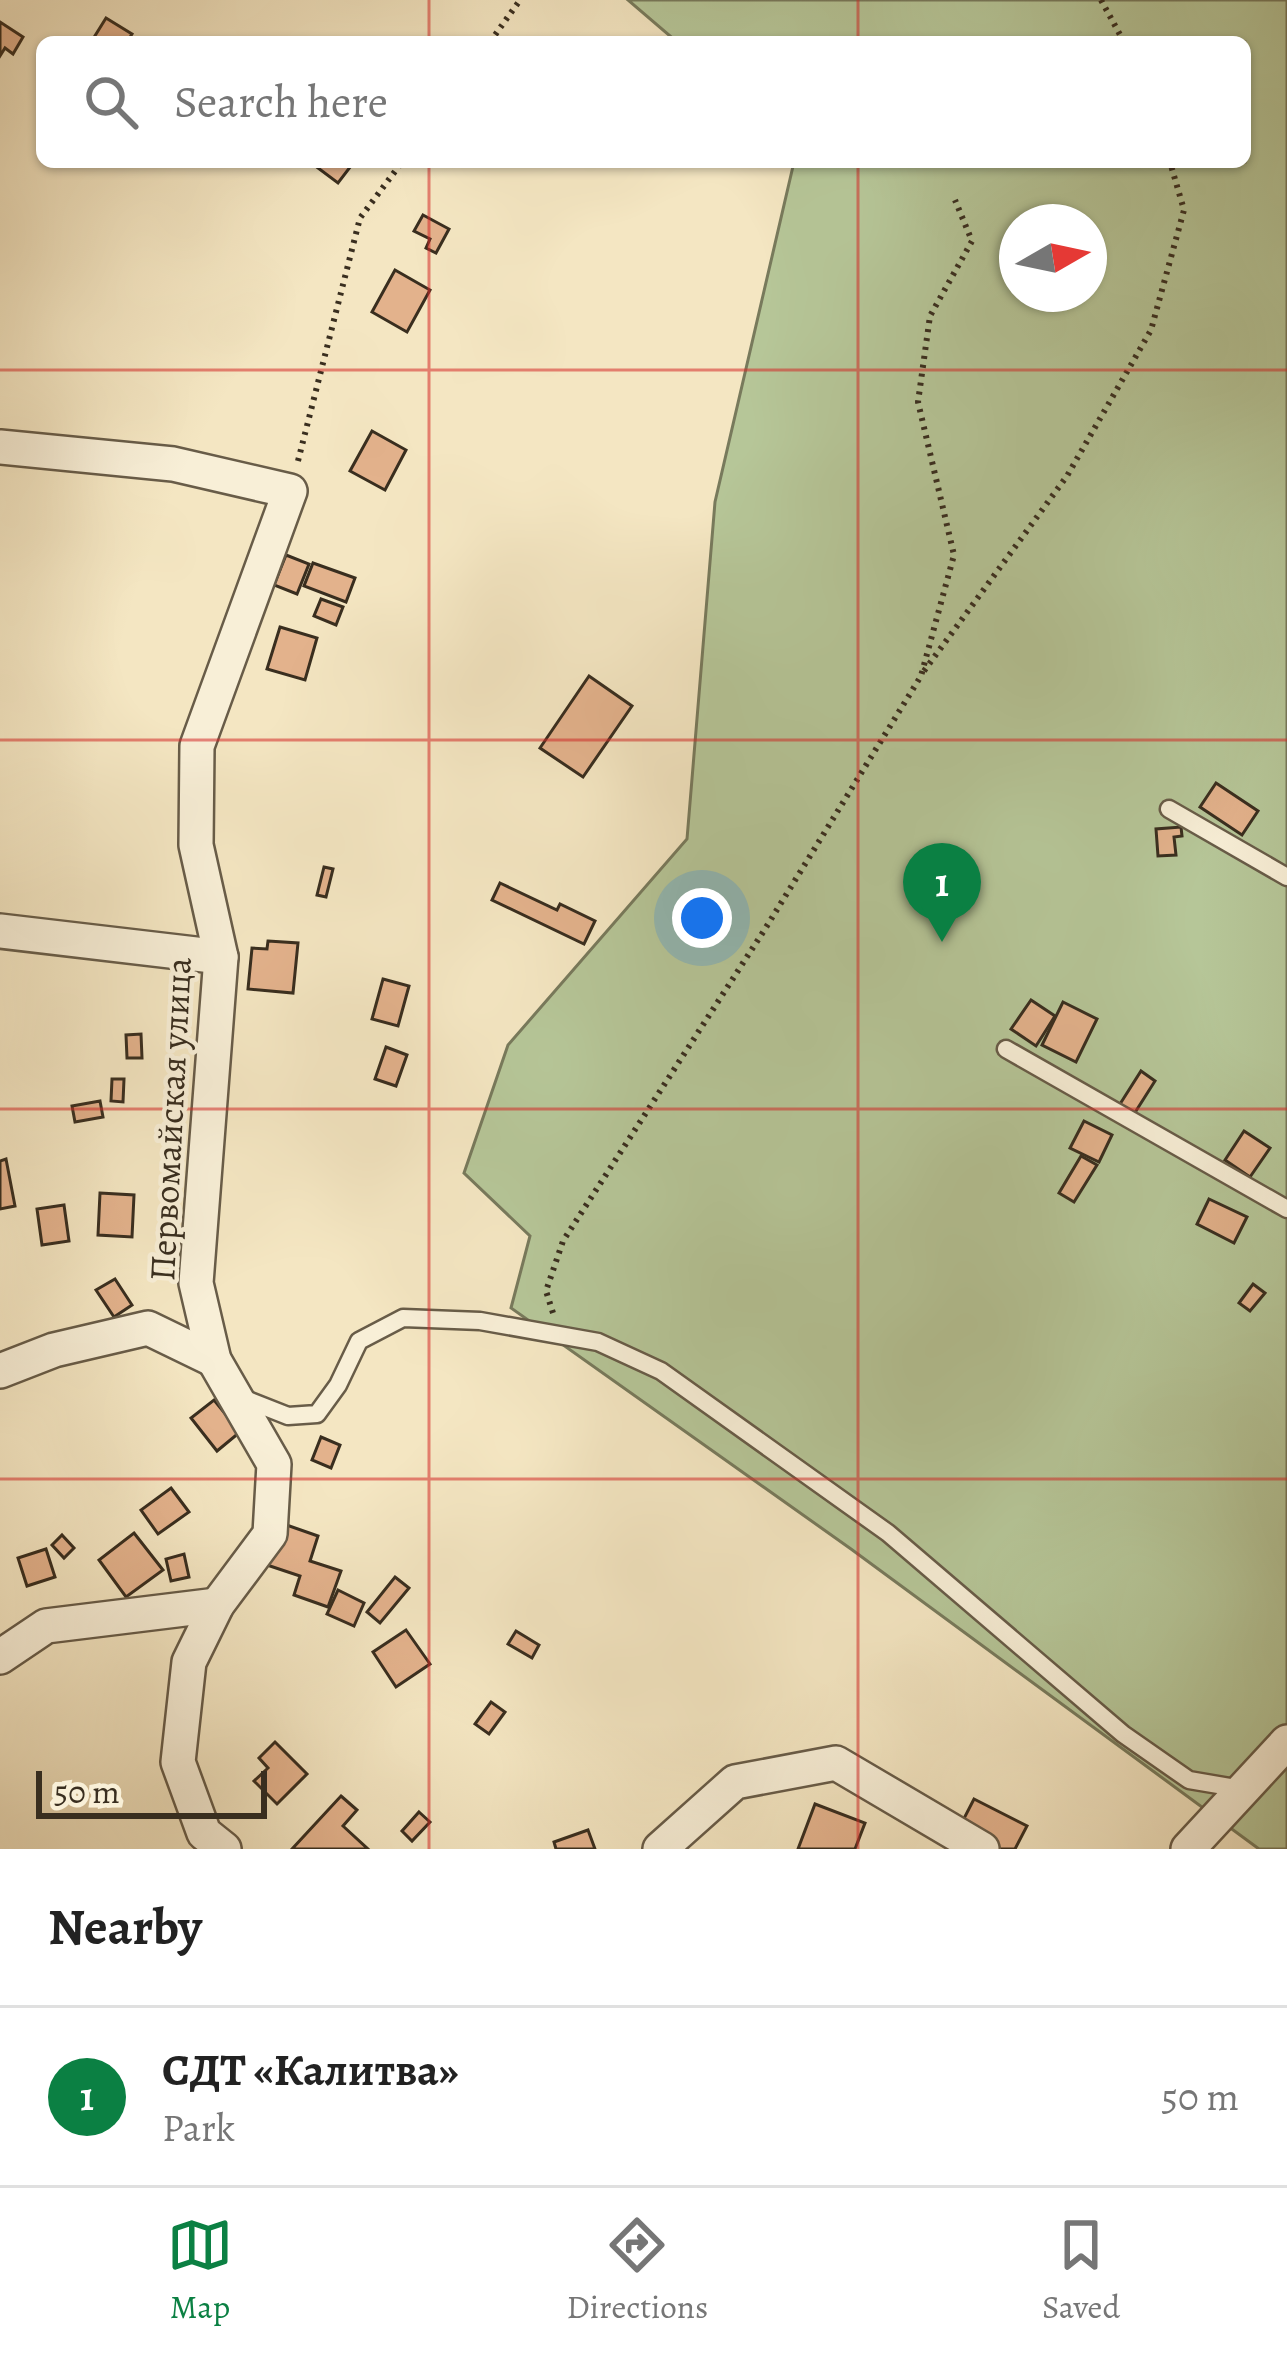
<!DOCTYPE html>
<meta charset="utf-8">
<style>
:root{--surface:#fff;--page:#f6f6f6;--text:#222;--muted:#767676;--line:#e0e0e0;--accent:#0b8043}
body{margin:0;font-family:Alegreya,serif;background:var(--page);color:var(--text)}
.compass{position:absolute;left:999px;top:204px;width:108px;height:108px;border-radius:50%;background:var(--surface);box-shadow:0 3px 9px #0004;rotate:81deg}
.scale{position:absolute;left:36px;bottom:30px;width:231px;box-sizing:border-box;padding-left:12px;border:6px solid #392e1f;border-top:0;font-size:33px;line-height:42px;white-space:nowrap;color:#392e1f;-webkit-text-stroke:9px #f8efd7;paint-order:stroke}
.you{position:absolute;left:702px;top:918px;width:42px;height:42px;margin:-30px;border:9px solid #fff;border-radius:50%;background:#1a73e8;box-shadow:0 0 0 18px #1a73e833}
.badge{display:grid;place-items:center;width:78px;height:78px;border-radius:50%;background:var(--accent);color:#fff;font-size:39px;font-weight:700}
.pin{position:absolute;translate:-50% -99px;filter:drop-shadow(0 3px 6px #0008)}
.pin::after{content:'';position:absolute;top:63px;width:42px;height:36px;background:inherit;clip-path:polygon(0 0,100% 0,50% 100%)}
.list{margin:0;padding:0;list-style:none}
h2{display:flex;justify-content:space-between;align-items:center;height:156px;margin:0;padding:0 48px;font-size:51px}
h2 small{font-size:39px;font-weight:400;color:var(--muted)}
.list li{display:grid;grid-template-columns:78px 1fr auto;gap:36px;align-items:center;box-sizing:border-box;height:180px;padding:0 48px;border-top:3px solid var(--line)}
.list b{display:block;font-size:45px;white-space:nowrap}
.list p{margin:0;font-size:39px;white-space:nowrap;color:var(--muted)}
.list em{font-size:39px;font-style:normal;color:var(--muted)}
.icon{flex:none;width:66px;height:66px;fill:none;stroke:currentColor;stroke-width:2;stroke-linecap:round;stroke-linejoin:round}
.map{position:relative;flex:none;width:1287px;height:1849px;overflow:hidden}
.search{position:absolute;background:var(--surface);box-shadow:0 3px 9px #0004;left:36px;right:36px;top:36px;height:132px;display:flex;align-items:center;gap:30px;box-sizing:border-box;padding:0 42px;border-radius:18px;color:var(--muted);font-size:45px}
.sheet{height:336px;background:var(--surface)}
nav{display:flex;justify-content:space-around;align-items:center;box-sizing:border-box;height:168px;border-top:3px solid var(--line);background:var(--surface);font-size:33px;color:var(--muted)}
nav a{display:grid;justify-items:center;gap:6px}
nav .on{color:var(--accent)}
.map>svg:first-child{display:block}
</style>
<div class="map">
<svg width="1287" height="1849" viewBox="0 0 1287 1849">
<rect width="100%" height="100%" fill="#f4e6c2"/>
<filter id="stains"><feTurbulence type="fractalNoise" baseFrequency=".00167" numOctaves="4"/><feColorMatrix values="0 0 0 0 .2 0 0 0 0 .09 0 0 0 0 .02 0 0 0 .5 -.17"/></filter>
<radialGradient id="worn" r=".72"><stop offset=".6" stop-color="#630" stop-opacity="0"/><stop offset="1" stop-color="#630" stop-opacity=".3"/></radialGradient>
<path fill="#b6c698" stroke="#787a5c" stroke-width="3" fill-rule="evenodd" d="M628 0H1287V1849H1259L851 1549 511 1308 530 1236 464 1173 508 1045 687 839 715 502 794 162H1245V42H677ZM1017 222H1089V294H1017Z"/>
<g fill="#e3b28c" stroke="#392e1f" stroke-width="3">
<polygon points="106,18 132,34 127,42 93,39"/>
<polygon points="0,22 23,37 13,54 5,48 0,56"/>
<polygon points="310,162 354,162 338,183"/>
<polygon points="423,215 449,229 436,253 426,248 430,239 414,231"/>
<polygon points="395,270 430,290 407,332 372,312"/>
<polygon points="372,431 406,450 385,490 350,471"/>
<polygon points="286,555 309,564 297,594 274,585"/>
<polygon points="313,563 355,578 346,602 304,586"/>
<polygon points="321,599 343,607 336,625 314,616"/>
<polygon points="280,627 317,638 305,680 267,669"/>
<polygon points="589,676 632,706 583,777 540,748"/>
<polygon points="1216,783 1258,811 1242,835 1200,807"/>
<polygon points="1181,827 1182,836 1174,837 1176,855 1158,856 1156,829"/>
<polygon points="324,867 333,869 326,897 317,895"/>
<polygon points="500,883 557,910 560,904 595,921 584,944 492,900"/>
<polygon points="268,941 298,943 293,993 248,989 252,948 267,949"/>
<polygon points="383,979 409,986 398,1026 372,1019"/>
<polygon points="1031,1000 1055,1016 1036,1046 1011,1029"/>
<polygon points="1063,1002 1097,1019 1076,1062 1042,1045"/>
<polygon points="141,1034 142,1058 127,1058 126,1035"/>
<polygon points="386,1047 407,1055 396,1086 375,1079"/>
<polygon points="1141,1071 1155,1081 1134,1114 1120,1104"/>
<polygon points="112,1079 124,1079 123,1102 111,1101"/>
<polygon points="100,1101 103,1117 75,1122 72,1106"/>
<polygon points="1084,1121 1112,1135 1099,1162 1070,1148"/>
<polygon points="1244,1131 1270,1148 1250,1177 1225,1160"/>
<polygon points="1081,1156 1097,1165 1074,1202 1059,1193"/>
<polygon points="6,1159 15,1206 0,1209 0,1161"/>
<polygon points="100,1193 134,1195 132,1237 98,1235"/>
<polygon points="1209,1199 1247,1217 1234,1243 1197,1224"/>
<polygon points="64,1205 69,1241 42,1245 37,1209"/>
<polygon points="115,1279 132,1305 114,1317 96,1290"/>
<polygon points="1253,1284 1265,1293 1250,1311 1239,1303"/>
<polygon points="214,1400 240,1432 217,1451 191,1418"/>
<polygon points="321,1437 340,1445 331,1468 312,1460"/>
<polygon points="171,1488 189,1512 158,1534 141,1510"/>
<polygon points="281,1523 318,1536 310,1561 341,1571 328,1607 294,1595 300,1576 267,1565"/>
<polygon points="134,1533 163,1570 126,1597 99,1560"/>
<polygon points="62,1535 74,1548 64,1558 52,1545"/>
<polygon points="46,1549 55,1577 27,1586 18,1558"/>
<polygon points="184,1554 189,1577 171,1581 166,1559"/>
<polygon points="395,1577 409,1588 380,1623 367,1612"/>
<polygon points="338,1590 364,1603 354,1626 327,1614"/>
<polygon points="406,1630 430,1664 396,1687 373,1652"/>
<polygon points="516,1631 539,1645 532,1658 508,1644"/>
<polygon points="491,1702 505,1712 489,1734 475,1724"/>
<polygon points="275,1742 307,1774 277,1804 254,1781 268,1768 259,1758"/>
<polygon points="341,1796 357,1810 343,1826 368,1849 292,1849"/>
<polygon points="974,1799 1027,1826 1015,1849 994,1849 958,1830"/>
<polygon points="815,1804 865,1823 855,1849 798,1849"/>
<polygon points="419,1812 430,1822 412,1841 402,1831"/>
<polygon points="588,1830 595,1849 556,1849 554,1842"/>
</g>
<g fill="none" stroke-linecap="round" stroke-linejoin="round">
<g stroke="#685c48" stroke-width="21">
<g id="lane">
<polyline points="1169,809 1287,877"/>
<polyline points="1006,1049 1287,1209"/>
<polyline points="240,1397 288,1416 317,1414 338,1385 359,1341 403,1318 480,1321 598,1342 661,1371 888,1533 1123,1734 1189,1780 1242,1789"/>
</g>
</g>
<g stroke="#685c48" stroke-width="38">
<g id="street">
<polyline points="0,447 173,464 290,491 197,746 196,845 221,957 196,1283 214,1360 274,1464 270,1534 217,1605 189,1662 178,1762 204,1833 224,1849"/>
<polyline points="0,931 221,957"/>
<polyline points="0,1371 54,1350 148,1328 214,1360"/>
<polyline points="0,1657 46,1626 217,1605"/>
<polyline points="660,1849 735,1782 836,1763 982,1849"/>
<polyline points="1188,1849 1287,1742"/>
</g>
</g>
<g stroke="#392e1f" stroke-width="6" stroke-dasharray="3 6" stroke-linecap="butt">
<polyline points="1101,0 1124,42"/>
<polyline points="490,42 520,0"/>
<polyline points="298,461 360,218 402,162"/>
<polyline points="924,671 1067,476 1151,330 1184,210 1170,162"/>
<polyline points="553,1313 546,1291 563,1241 765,929 921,676 954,555 918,402 930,316 972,241 955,200"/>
</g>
<use href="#lane" stroke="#f8efd7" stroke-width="16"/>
<use href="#street" stroke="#f8efd7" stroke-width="33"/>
</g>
<path fill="none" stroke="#d62828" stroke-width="3" stroke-opacity="0.55" d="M429 0V42M858 0V42M429 162V1849M858 162V1849M0 370H1287M0 740H1287M0 1109H1287M0 1479H1287"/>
<g text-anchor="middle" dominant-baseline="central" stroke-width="9" stroke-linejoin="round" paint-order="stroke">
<g font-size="36" fill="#392e1f" stroke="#f8efd7">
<text transform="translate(170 1119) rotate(-87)">Первомайская улица</text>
</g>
</g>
<rect width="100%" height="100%" filter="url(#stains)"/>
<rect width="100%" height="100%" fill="url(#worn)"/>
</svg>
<svg class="compass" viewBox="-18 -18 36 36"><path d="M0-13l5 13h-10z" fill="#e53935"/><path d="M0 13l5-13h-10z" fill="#767676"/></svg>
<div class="scale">50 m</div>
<div class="you"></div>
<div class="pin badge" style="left:942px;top:942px">1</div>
<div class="search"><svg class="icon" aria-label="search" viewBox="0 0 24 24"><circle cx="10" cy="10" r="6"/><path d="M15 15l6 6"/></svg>Search here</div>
</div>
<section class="sheet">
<h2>Nearby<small></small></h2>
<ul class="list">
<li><span class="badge">1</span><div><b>СДТ «Калитва»</b><p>Park</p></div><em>50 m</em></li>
</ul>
</section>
<nav>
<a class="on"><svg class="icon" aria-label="map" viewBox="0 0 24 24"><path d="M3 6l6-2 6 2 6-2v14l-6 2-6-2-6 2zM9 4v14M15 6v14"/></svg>Map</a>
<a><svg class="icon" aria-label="directions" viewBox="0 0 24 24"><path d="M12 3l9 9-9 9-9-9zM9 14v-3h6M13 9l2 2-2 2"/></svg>Directions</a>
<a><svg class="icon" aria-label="saved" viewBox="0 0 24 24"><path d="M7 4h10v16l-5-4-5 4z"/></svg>Saved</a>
</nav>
